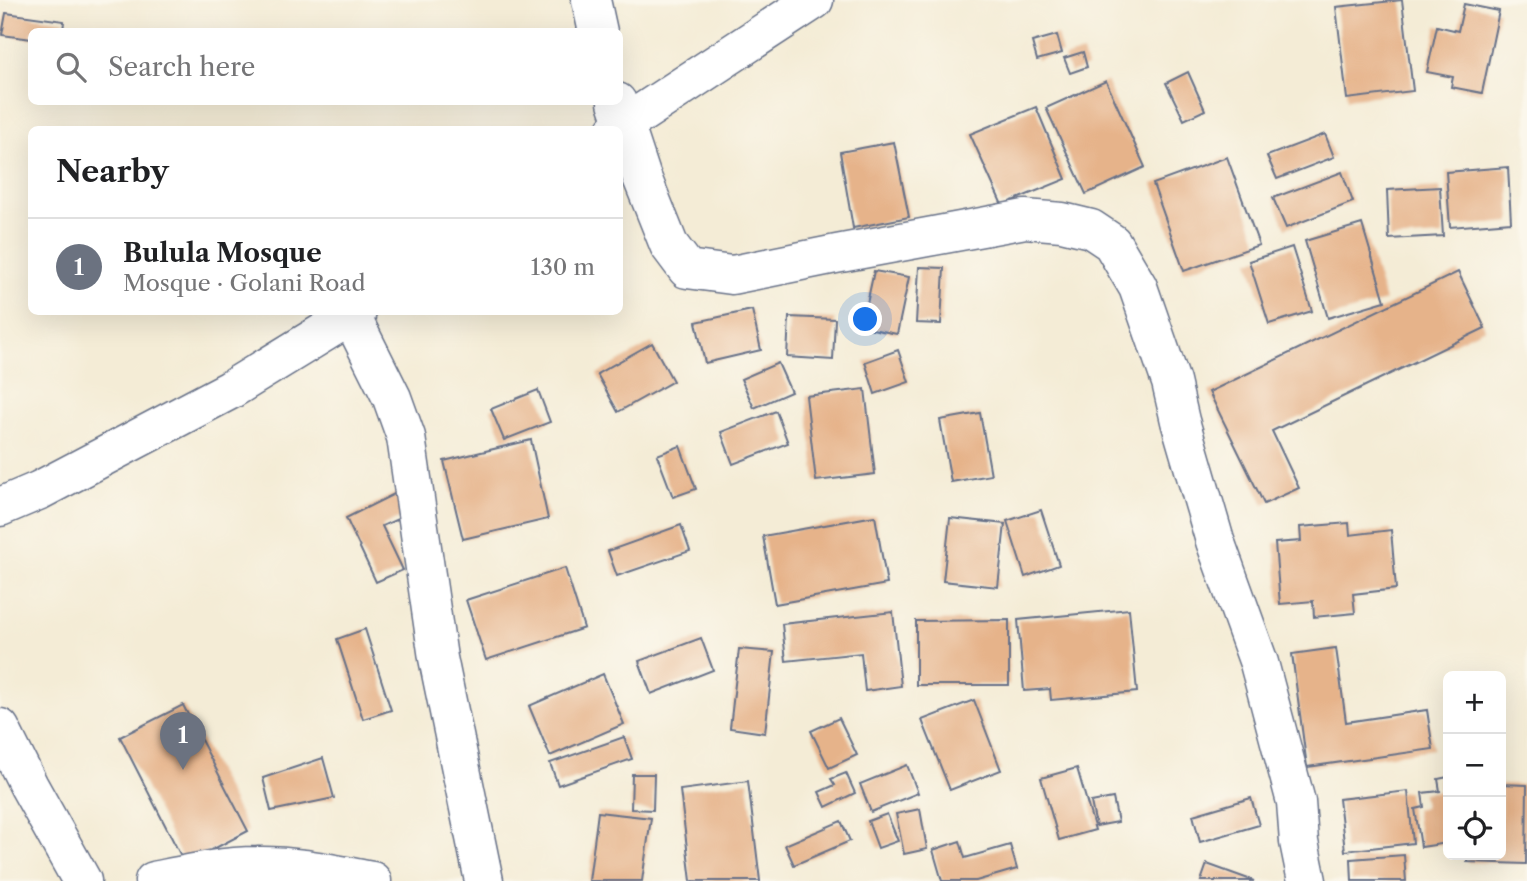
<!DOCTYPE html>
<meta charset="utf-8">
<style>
:root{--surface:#fff;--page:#f2f2f2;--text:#202124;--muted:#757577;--line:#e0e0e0;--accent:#c8321e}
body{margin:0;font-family:"Libre Caslon Text",serif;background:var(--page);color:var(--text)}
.controls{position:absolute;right:21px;bottom:21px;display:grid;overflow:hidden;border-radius:10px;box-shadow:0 7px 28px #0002}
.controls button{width:63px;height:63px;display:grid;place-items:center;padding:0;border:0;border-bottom:2px solid var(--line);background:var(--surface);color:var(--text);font:35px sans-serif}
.you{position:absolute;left:866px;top:320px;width:24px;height:24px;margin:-18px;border:5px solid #fff;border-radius:50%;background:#1a73e8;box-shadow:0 0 0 10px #1a73e833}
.badge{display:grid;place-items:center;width:46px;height:46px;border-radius:50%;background:var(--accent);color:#fff;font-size:23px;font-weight:700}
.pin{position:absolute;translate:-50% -58px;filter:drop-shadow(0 2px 4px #0008)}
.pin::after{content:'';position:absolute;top:37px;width:24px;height:21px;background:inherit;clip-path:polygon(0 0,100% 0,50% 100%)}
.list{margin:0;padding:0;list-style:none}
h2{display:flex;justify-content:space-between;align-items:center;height:91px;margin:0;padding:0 28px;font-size:30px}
h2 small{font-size:23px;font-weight:400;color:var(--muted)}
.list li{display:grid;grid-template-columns:46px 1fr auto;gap:21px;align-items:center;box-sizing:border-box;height:98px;padding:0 28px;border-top:2px solid var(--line)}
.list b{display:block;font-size:26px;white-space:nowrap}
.list p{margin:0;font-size:23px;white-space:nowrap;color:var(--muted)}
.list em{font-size:23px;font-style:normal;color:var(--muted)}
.icon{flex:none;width:38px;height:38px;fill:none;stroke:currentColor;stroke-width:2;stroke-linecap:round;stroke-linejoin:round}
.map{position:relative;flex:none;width:1527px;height:881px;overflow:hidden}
.search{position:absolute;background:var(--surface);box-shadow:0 7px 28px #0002;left:28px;top:28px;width:595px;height:77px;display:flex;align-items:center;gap:18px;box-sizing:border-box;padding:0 24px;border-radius:10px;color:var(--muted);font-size:26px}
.panel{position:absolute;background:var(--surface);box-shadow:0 7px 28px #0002;left:28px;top:126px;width:595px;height:189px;border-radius:10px}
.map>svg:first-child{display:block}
</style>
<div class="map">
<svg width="1527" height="881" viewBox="0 0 1527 881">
<rect width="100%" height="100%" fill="#fbf7ec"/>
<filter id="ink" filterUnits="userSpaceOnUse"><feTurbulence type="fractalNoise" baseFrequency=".0143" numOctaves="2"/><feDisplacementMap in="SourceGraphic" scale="14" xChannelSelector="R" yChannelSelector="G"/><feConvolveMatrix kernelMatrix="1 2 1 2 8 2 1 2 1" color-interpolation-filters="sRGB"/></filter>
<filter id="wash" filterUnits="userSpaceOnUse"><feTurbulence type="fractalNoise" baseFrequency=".00686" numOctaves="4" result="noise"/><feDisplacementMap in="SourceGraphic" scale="28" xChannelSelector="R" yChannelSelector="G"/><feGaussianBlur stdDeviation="1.57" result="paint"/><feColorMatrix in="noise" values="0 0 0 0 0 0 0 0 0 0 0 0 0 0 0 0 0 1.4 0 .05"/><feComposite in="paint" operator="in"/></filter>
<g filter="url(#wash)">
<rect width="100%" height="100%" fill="#f4ecd6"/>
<g id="blocks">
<g fill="#e6b38a">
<polygon points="1402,0 1413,91 1347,99 1336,7"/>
<polygon points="1464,4 1499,11 1482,93 1451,87 1453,77 1427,72 1437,26 1458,31"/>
<polygon points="6,13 64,21 63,32 32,32 32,39 2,35"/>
<polygon points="1057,35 1062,53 1037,60 1032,42"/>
<polygon points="1083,52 1087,67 1070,73 1064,58"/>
<polygon points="1188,72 1205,110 1184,120 1166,83"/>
<polygon points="1106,81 1145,167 1086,194 1046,108"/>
<polygon points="1036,107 1066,179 1002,205 970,134"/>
<polygon points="1325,134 1334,157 1277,179 1267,156"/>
<polygon points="894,142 909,217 853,228 840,152"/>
<polygon points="1227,157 1259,245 1184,271 1153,184"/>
<polygon points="1508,167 1511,222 1450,227 1446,172"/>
<polygon points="1342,172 1353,202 1286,228 1273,198"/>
<polygon points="1440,187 1443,236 1389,239 1387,190"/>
<polygon points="1362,224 1385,301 1328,318 1305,241"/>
<polygon points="1292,247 1312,311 1269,324 1249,261"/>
<polygon points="919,267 944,268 941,324 916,323"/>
<polygon points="874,271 909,277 897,334 862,327"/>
<polygon points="1458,272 1485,328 1272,431 1299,488 1264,504 1209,392"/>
<polygon points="752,310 761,350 705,363 696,322"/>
<polygon points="789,317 835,319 833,360 787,357"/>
<polygon points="652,343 673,381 618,412 597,374"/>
<polygon points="898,350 909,382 875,394 865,362"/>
<polygon points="778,363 791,392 754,408 741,379"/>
<polygon points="865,389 875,474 816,481 806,396"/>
<polygon points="538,390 550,422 504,440 491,409"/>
<polygon points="776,411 788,443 733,464 721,432"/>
<polygon points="980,413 991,475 951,482 940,420"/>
<polygon points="531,440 548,519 463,539 444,461"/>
<polygon points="680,446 696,489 673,497 657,455"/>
<polygon points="398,492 409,514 382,526 403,570 376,582 346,518"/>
<polygon points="1041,510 1059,565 1025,577 1007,521"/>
<polygon points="875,516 887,584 775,604 763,536"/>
<polygon points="950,518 1005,524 998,587 943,581"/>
<polygon points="1349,523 1350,535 1391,530 1396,589 1353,594 1355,613 1314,617 1313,601 1280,604 1275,543 1301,541 1300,527"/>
<polygon points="681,525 690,551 617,576 608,551"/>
<polygon points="565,568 584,628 486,660 466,600"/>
<polygon points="1129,609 1137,692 1051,700 1050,689 1024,691 1018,620"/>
<polygon points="893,612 901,686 865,691 861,653 786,661 782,624"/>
<polygon points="1009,620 1009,685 916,685 916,621"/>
<polygon points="365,629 391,710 363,719 337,639"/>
<polygon points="701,638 713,670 651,694 639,661"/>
<polygon points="1336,648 1346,722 1427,710 1433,749 1307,767 1292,654"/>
<polygon points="739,649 774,652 765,733 730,728"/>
<polygon points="603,674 624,724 550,756 529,706"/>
<polygon points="974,700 1001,770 950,790 922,720"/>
<polygon points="183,705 248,831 185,864 120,737"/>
<polygon points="839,718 857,755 829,768 811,731"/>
<polygon points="624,737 632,759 558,785 550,763"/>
<polygon points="323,758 334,798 271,811 263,778"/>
<polygon points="907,765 918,793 871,812 860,784"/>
<polygon points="1077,768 1095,830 1059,840 1041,778"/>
<polygon points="846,773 855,793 826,807 819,792 835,785 831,779"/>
<polygon points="632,774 654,774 653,810 631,809"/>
<polygon points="1448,777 1448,843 1421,847 1415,809 1424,807 1422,793 1440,791 1438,779"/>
<polygon points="748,781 760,881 691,881 680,790"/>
<polygon points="1501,784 1527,785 1526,864 1467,862 1468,855 1501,855"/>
<polygon points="1408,791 1413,843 1345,851 1339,799"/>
<polygon points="1113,798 1118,822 1096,826 1091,802"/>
<polygon points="1251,798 1259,825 1200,842 1193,815"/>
<polygon points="920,809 927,849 904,854 896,814"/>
<polygon points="598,812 651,818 642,881 589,881"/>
<polygon points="887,814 898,841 878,848 868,821"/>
<polygon points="841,821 850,841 794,865 785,845"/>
<polygon points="960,841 965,858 1010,845 1017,869 976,881 942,881 933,850"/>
<polygon points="1404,855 1406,881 1352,881 1351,859"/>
<polygon points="1207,864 1254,881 1201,881"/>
</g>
</g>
</g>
<g filter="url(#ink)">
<use href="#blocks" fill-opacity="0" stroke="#677188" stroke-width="2"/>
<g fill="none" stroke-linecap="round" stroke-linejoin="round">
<g stroke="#677188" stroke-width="41">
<g id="minor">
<polyline points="591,0 598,32"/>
<polyline points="617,102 641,175 669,245 687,269 732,275 836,254 1025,219 1062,222 1091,229 1112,243 1138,287 1171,382 1180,421 1215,541 1259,663 1296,802 1299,842 1307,881"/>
<polyline points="616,130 814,0"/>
<polyline points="351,316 392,398 406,437 438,658 484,881"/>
<polyline points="0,507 40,490 230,390 357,312"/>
<polyline points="0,728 29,786 82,881"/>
<path d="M154 881C188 874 222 866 257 866 295 865 334 874 372 881"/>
</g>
</g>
<use href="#minor" stroke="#fff" stroke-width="38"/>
</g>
</g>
</svg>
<div class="controls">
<button>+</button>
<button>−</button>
<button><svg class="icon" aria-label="locate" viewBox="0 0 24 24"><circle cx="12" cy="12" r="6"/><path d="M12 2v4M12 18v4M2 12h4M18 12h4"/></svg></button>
</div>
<div class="you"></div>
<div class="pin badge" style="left:183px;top:770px;background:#6b7280">1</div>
<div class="search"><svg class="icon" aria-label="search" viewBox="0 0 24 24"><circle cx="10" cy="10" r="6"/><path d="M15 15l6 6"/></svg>Search here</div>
<section class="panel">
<h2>Nearby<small></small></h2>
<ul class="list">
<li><span class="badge" style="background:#6b7280">1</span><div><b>Bulula Mosque</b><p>Mosque · Golani Road</p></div><em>130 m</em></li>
</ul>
</section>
</div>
